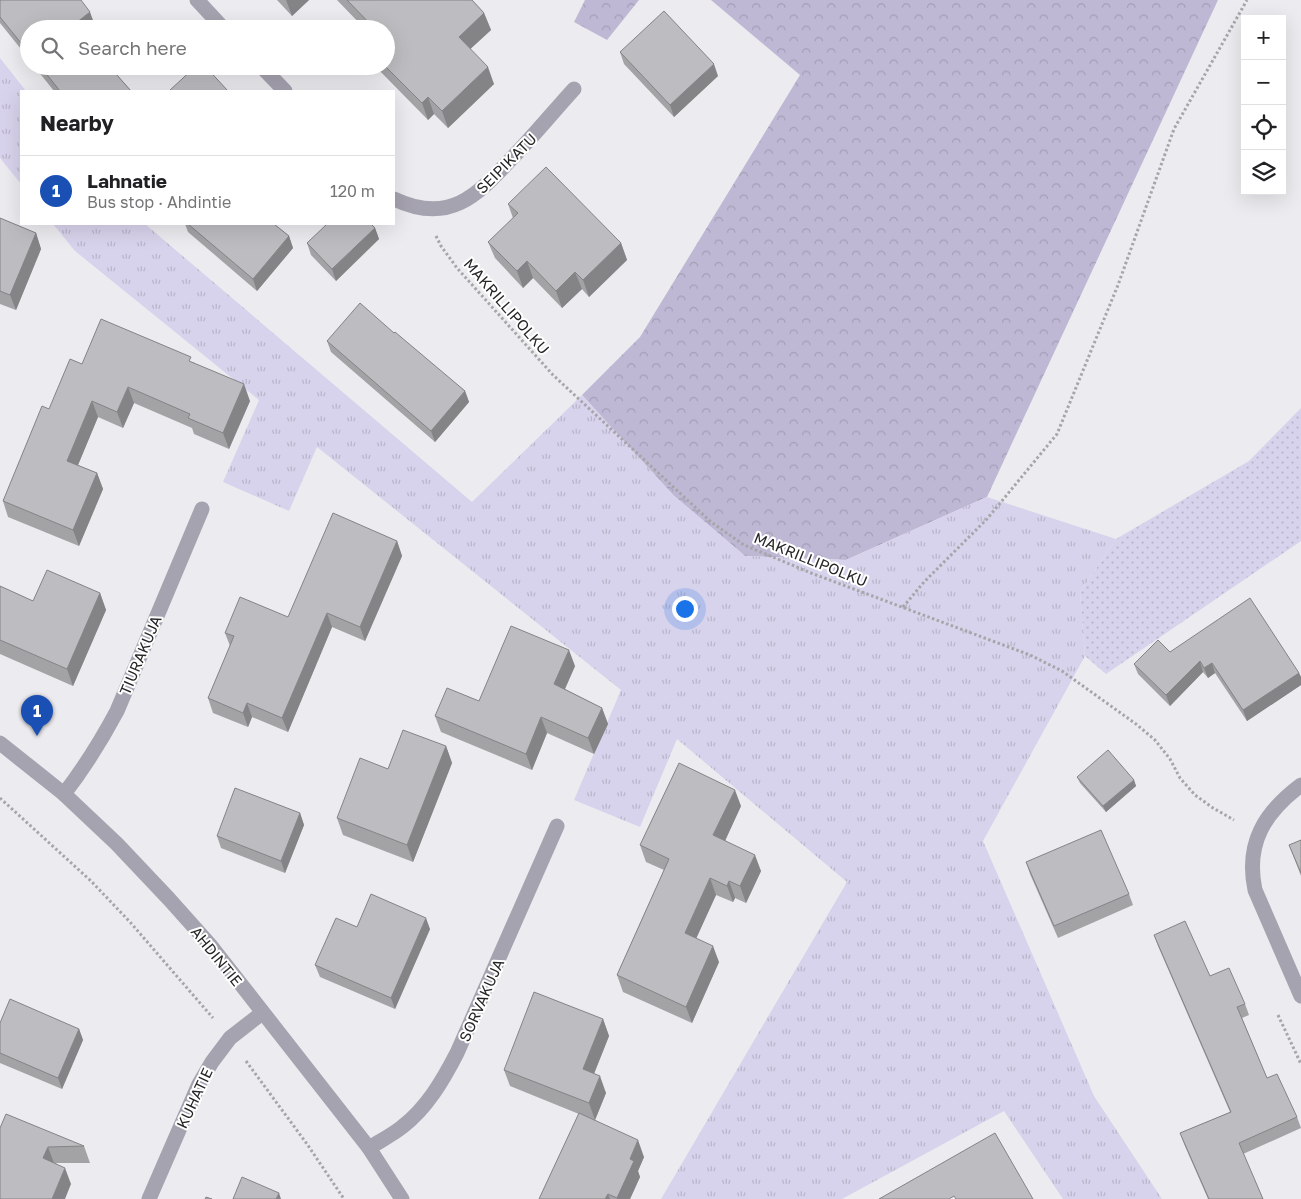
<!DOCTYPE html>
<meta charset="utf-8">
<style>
:root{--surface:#fff;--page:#f6f6f6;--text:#202124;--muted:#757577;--line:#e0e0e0;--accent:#937118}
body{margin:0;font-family:"Golos Text",sans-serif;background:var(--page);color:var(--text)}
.controls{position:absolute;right:15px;top:15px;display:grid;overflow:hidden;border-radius:0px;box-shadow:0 5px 20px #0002}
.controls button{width:45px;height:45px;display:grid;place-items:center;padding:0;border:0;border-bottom:1px solid var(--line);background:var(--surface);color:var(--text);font:25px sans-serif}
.you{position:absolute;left:684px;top:608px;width:18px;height:18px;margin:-12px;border:4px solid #fff;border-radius:50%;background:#1a73e8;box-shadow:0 0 0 8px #1a73e833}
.badge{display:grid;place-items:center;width:32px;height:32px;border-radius:50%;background:var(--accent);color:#fff;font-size:16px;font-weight:700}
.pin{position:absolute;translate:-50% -41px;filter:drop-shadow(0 1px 2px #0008)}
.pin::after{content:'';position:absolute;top:26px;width:18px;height:15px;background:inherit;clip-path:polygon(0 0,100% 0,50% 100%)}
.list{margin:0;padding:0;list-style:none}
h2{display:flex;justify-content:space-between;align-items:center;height:65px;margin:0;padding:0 20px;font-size:21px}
h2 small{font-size:16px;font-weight:400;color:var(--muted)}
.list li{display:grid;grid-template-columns:32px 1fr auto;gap:15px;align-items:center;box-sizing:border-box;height:70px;padding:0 20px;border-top:1px solid var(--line)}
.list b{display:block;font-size:19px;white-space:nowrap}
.list p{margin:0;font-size:16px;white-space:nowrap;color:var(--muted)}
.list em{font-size:16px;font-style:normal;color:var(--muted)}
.icon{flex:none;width:28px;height:28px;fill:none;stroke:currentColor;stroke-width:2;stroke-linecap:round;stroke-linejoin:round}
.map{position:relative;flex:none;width:1301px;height:1199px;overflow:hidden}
.search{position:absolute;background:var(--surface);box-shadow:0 5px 20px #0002;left:20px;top:20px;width:375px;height:55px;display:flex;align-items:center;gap:12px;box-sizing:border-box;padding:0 18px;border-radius:28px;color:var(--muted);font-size:19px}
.panel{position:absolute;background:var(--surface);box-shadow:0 5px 20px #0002;left:20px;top:90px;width:375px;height:135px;border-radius:0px}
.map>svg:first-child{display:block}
</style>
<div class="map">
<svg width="1301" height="1199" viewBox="0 0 1301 1199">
<defs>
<pattern id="grass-dots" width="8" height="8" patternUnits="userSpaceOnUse" patternTransform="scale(1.25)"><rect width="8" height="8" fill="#d8d3ec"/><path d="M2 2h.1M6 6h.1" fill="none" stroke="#b9b5ca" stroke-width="1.8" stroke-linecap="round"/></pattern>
<pattern id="forest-crowns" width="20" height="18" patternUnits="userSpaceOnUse" patternTransform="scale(1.25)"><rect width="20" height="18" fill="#bfb8d5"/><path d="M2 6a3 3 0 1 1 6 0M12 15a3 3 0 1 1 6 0" fill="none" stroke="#a49eb7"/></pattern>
<pattern id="park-tufts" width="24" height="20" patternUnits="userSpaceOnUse" patternTransform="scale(1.25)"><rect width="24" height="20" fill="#d8d3ec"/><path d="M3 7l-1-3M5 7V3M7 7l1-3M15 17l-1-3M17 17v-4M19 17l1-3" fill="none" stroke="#b9b5ca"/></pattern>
</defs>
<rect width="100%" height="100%" fill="#ecebef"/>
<polygon fill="url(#grass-dots)" points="1301,408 1301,541 1106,674 1085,656 1080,592 1116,539 1249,461"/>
<g fill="url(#forest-crowns)">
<polygon points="585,0 639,0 607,40 574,22"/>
<polygon points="711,0 1218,0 987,497 846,560 745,556 673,495 582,395 640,337 800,75"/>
</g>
<g fill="url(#park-tufts)">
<polygon points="0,58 26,91 21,91 21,184 0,158"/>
<polygon points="53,224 145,224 472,502 582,395 673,495 745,556 846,560 987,497 1116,539 1080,592 1085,656 983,841 1094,1096 1162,1199 1063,1199 1004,1111 842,1199 661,1199 847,882 677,739 640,827 574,800 621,690 317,447 289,511 223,482 259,400 75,251"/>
</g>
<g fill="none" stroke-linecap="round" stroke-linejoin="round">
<g stroke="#a6a5a8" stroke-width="3" stroke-dasharray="2.5 2.5" stroke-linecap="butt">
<polyline points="436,236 441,246 457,268 553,375 711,522 744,545 811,573 1030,655 1062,671 1136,724 1155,740 1170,759 1180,778 1195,795 1213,808 1234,820"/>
<polyline points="903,607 924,582 987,519 1057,434 1118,285 1174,129 1247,0"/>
<polyline points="0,798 91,881 130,922 213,1018"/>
<polyline points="1278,1015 1301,1064"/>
<polyline points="246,1061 307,1144 344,1199"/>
</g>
<g stroke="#a6a3b0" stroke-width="15">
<polyline points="197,0 224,29"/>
<polyline points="261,66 285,91"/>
<path d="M394 199C451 226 478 194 515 155 535 134 554 111 574 89"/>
<polyline points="0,743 64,794 117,844 169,899 211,946 369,1148 402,1199"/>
<path d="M1301 785C1265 812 1245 843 1255 890L1301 996"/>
<path d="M64 794C84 768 101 741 117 711L202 509"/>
<path d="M369 1148C380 1141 392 1135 402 1127 427 1108 443 1080 457 1053L557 826"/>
<polyline points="149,1199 199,1084 212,1062 230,1038 262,1013"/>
</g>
</g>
<g fill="#a3a3a6">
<polygon points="0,0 94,23 87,29 29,29 29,59 0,23"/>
<polygon points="277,0 309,0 292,16"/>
<polygon points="337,0 472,0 484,13 491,30 470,49 494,84 448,128 434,114 428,120 375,66 386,66 386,29 365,29"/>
<polygon points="620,52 718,76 674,117 624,64"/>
<polygon points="34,66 109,66 131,91 54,91"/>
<polygon points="508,204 621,243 627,260 589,297 582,289 562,308 533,278 523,288 495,258 488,242 513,218"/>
<polygon points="0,218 36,233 41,249 16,310 0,304"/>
<polygon points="185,224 274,224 289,236 293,248 257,291 188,232"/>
<polygon points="375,228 379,239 336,281 311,255 307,243"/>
<polygon points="394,333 465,391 469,402 435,442 331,352 327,341"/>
<polygon points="193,362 250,401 229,449 194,434 192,428 134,403 123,428 98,417 78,465 97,473 103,489 79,546 8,517 3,501 49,409 82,364"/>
<polygon points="397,541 402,556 365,641 332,627 288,732 252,717 248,727 213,713 208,698 230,646 225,633 288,617"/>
<polygon points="0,586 33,601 100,593 106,610 73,686 0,654"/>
<polygon points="1170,652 1299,673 1301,677 1301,685 1247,721 1215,673 1208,678 1203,672 1170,706 1138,674 1134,664"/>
<polygon points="575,666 565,689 602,708 608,724 594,754 547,733 532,770 441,732 435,716 479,701"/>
<polygon points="446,746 452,763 413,862 343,835 337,818 388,769"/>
<polygon points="1077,777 1134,780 1136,786 1106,812 1080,783"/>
<polygon points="741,806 725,840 761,871 746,903 735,898 733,902 716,895 696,938 719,962 692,1023 623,992 617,975 664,870 646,862 640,845"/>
<polygon points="300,813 304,825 285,873 221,848 217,836"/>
<polygon points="1301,840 1301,876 1289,845"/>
<polygon points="1026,862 1129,894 1133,905 1058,938 1030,874"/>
<polygon points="357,927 430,929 395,1009 320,977 315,965"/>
<polygon points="1154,935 1210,976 1245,1004 1249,1015 1242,1018 1267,1078 1297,1117 1301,1128 1243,1154 1263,1199 1208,1199 1184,1144 1180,1133 1230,1112 1158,946"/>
<polygon points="603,1019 609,1036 594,1074 606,1093 595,1120 644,1157 638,1171 640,1177 630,1199 539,1199 579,1114 510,1086 504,1070"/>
<polygon points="0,1023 79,1029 83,1040 62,1089 0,1063"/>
<polygon points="0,1128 84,1146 90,1163 56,1163 71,1184"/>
</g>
<g fill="#848487">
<polygon points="286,0 309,0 292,16"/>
<polygon points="90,12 94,23 87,29 73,29 72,26"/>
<polygon points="484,13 491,30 465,54 459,37"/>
<polygon points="714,64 718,76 674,117 670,105"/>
<polygon points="488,67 494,84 448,128 442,111"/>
<polygon points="428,97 434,114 428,120 422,103"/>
<polygon points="375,228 379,239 336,281 332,269"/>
<polygon points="36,233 41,249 16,310 10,295"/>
<polygon points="289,236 293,248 257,291 253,279"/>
<polygon points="621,243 627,260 589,297 583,280"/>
<polygon points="527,261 533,278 523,288 517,271"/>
<polygon points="575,272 582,289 562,308 556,291"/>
<polygon points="244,384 250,401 229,449 223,433"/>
<polygon points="128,387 134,403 123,428 117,412"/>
<polygon points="465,391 469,402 435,442 431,431"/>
<polygon points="92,401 98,417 73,477 67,461"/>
<polygon points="97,473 103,489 79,546 73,530"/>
<polygon points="397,541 402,556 365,641 360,627"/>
<polygon points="100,593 106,610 73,686 67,669"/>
<polygon points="327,613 332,627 288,732 282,718"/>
<polygon points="569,650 575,666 560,700 554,684"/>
<polygon points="1200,661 1203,672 1170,706 1166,695"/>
<polygon points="1212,663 1215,673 1208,678 1204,668"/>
<polygon points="1299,673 1301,677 1301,685 1247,721 1243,710"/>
<polygon points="247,703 252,717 248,727 243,713"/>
<polygon points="602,708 608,724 594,754 588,738"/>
<polygon points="541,717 547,733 532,770 526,754"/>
<polygon points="446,746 452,763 413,862 407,845"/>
<polygon points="1134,780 1136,786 1106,812 1103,806"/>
<polygon points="735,790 741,806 720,852 713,835"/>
<polygon points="300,813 304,825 285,873 281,861"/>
<polygon points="755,855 761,871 746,903 740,886"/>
<polygon points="710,878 716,895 691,950 685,933"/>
<polygon points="729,881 735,898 733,902 727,886"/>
<polygon points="426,918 430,929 395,1009 391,998"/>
<polygon points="713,946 719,962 692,1023 686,1007"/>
<polygon points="603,1019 609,1036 589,1086 583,1069"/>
<polygon points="79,1029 83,1040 62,1089 58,1078"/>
<polygon points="600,1076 606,1093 595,1120 589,1103"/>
<polygon points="638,1140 644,1157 638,1171 640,1177 630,1199 617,1199 630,1159"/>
<polygon points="48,1147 54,1163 43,1158"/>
<polygon points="65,1168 71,1184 65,1199 52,1199"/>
<polygon points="279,1193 281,1199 276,1199"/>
<polygon points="608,1194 610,1199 605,1199"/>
</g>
<g fill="#bdbdc1" stroke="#848487">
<polygon points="0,0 81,0 90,12 72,26 75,29 29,29 29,53 0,17"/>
<polygon points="347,0 472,0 484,13 459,37 488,67 442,111 428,97 422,103 385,66 386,66 386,29 375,29"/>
<polygon points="664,11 714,64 670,105 620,52"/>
<polygon points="40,66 109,66 131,91 60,91"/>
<polygon points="196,66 205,66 228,91 169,91"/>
<polygon points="546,167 621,243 583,280 575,272 556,291 527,261 517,271 488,242 518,213 508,204"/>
<polygon points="0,218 36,233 10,295 0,291"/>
<polygon points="188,224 274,224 289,236 253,279"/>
<polygon points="327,224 371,224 375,228 332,269 307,243"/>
<polygon points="360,303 394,333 395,332 465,391 431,431 327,341"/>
<polygon points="101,319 191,357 189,361 244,384 223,433 188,418 190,414 128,387 117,412 92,401 67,461 97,473 73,530 3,501 42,406 49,409 70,359 82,364"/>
<polygon points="333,513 397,541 360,627 327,613 282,718 247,703 243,713 208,698 234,636 225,633 240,597 288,617"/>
<polygon points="47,570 100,593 67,669 0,640 0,586 33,601"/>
<polygon points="1250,598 1299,673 1243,710 1212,663 1204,668 1200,661 1166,695 1134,664 1158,640 1170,652"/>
<polygon points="511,626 569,650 554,684 602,708 588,738 541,717 526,754 435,716 447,688 479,701"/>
<polygon points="403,730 446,746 407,845 337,818 360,758 388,769"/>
<polygon points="1108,750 1134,780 1103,806 1077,777"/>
<polygon points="679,763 735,790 713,835 755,855 740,886 729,881 727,886 710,878 685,933 713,946 686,1007 617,975 669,859 640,845"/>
<polygon points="235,788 300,813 281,861 217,836"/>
<polygon points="1101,830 1129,894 1054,926 1026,862"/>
<polygon points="1301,840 1301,873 1289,845"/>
<polygon points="371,894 426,918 391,998 315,965 336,918 357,927"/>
<polygon points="1185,921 1210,976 1229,968 1245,1004 1237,1007 1267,1078 1277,1074 1297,1117 1239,1143 1263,1199 1209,1199 1180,1133 1231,1112 1154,935"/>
<polygon points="534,992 603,1019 583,1069 600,1076 589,1103 504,1070"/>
<polygon points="10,999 79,1029 58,1078 0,1053 0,1023"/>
<polygon points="579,1113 638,1140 630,1159 634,1161 617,1198 608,1194 605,1199 539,1199"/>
<polygon points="6,1114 84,1146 48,1147 43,1158 65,1168 52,1199 0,1199 0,1128"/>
<polygon points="995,1133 1033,1199 956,1199 954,1196 949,1199 879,1199"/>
<polygon points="242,1177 279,1193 276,1199 233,1199"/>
<polygon points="206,1197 212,1199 205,1199"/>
</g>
<g text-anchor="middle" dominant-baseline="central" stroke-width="4" stroke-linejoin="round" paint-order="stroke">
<g font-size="15" fill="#262627" stroke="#fff">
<text transform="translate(506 163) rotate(-45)">SEIPIKATU</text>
<text transform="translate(507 306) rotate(49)">MAKRILLIPOLKU</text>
<text transform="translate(811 559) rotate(22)">MAKRILLIPOLKU</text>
<text transform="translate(140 655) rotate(-67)">TIURAKUJA</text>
<text transform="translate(217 956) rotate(51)">AHDINTIE</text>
<text transform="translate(481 1000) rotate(-66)">SORVAKUJA</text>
<text transform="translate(194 1098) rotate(-65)">KUHATIE</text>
</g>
</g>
</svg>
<div class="controls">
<button>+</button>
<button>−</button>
<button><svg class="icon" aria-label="locate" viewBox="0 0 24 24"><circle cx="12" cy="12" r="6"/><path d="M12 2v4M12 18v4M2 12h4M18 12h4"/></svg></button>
<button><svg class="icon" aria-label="layers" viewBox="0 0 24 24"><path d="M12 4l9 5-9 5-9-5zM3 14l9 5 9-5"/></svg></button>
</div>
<div class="you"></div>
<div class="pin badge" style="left:37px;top:736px;background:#1a4fb4">1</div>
<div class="search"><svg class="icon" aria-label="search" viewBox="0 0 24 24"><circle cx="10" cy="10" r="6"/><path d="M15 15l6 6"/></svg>Search here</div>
<section class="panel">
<h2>Nearby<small></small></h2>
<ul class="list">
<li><span class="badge" style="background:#1a4fb4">1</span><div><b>Lahnatie</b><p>Bus stop · Ahdintie</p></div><em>120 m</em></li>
</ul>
</section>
</div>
